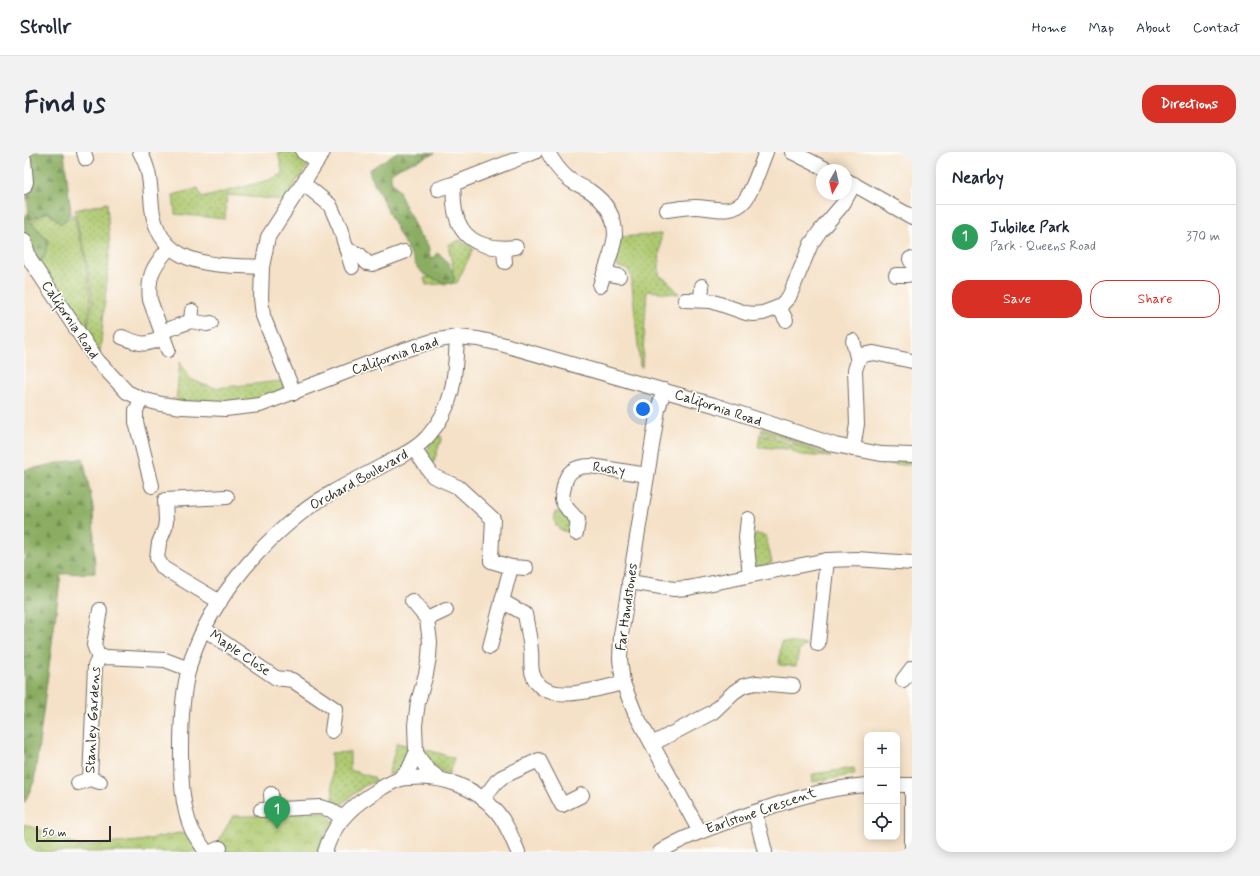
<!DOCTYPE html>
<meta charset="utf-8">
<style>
:root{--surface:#fff;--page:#f2f2f3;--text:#1f2937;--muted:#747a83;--line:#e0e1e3;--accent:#d93025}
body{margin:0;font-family:Mynerve,sans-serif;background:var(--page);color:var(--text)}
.controls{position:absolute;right:12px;bottom:12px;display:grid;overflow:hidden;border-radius:8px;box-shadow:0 2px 10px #0003}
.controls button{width:36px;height:36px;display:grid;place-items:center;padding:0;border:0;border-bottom:1px solid var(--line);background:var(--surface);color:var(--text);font:20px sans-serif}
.compass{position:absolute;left:792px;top:12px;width:36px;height:36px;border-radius:50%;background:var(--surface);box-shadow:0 2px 10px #0003;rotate:188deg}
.scale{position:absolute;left:12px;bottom:10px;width:75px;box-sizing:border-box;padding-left:4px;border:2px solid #2b2b2b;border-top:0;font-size:11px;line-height:14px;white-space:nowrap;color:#2b2b2b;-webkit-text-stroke:3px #fdfcf7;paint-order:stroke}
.you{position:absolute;left:619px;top:257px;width:14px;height:14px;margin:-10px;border:3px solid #fff;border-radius:50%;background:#1a73e8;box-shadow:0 0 0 6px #1a73e833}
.badge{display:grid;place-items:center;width:26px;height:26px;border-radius:50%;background:var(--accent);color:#fff;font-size:13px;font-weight:700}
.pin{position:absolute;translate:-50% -33px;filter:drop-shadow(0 1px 2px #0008)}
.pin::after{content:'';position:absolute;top:21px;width:14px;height:12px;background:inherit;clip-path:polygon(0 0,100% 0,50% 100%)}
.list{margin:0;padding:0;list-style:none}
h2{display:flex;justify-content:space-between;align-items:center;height:52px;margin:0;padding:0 16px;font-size:17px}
h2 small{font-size:13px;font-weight:400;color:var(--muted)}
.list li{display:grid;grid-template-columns:26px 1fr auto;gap:12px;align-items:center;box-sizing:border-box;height:64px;padding:0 16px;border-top:1px solid var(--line)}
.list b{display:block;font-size:15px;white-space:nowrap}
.list p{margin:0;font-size:13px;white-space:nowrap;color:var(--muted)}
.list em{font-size:13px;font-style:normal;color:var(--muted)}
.actions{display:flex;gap:8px;padding:12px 16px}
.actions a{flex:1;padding:9px 0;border:1px solid var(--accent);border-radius:16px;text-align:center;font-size:14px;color:var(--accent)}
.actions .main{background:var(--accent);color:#fff}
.icon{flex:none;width:22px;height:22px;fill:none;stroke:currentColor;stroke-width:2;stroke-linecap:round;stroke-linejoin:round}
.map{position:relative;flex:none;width:888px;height:700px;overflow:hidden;border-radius:16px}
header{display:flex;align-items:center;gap:24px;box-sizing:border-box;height:56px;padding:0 20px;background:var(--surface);border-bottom:1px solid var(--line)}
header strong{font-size:19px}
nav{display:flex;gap:22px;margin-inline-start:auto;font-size:14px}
.intro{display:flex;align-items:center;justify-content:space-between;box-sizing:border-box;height:96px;padding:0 24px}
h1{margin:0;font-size:28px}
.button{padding:10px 18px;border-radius:16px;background:var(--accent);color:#fff;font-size:14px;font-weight:700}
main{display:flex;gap:24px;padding:0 24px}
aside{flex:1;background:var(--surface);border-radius:16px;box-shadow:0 2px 10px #0003}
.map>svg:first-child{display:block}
</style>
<header>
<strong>Strollr</strong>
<nav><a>Home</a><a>Map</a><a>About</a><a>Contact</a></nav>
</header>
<div class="intro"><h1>Find us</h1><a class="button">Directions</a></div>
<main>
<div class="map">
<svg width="888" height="700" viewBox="0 0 888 700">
<defs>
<pattern id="grass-dots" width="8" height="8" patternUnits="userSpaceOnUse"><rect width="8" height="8" fill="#aec970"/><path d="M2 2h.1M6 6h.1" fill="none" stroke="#8ea35c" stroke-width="1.8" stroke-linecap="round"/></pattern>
<pattern id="forest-firs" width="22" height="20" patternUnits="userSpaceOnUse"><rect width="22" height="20" fill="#8aad62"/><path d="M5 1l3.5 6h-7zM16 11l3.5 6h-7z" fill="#718d51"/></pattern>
<pattern id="park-crowns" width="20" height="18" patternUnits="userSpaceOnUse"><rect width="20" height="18" fill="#aec970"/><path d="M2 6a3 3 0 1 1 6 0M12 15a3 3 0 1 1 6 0" fill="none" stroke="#8ea35c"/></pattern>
</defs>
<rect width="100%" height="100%" fill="#fdfcf7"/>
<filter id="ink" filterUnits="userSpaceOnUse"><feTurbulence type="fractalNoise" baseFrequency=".025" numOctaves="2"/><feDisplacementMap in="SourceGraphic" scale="8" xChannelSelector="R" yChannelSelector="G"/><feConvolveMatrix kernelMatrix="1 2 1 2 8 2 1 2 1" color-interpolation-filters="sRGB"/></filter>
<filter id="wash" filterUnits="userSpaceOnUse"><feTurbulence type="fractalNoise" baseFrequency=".012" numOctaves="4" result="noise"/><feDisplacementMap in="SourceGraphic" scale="16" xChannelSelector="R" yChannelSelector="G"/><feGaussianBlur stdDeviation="0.9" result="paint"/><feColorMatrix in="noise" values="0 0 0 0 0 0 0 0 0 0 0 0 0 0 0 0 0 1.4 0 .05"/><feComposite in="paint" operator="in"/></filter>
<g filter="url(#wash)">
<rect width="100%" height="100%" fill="#f5e1c7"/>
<g fill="url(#grass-dots)" stroke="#6c7a4e">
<polygon points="254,0 291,0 283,15 258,50 250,47 203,43 201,67 151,62 149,43 174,36 178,46 245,28 259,22"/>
<polygon points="83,51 86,96 76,201 62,182 69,149 61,98 55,79 51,58"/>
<polygon points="23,60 37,72 50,62 54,80 60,99 67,149 61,181 11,107 20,107 24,88 8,70"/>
<path d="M637 82C637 96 634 109 635 123L645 130 655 142 623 139 618 215 616 214 607 123 603 117 594 115 591 112 597 85Z"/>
<polygon points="436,88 449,97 433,131 402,133 400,126 428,123 429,116 424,93"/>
<polygon points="156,210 162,221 169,228 180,233 193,236 256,229 260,229 260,236 253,244 211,253 152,250"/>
<polygon points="739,276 768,286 766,289 737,280"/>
<polygon points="736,282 766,292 764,297 734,295"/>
<path d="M414 283 418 285 409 312C407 309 404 306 403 304 401 297 410 287 414 283Z"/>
<polygon points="769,287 788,293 788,295 796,297 798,296 821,301 821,304 768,290"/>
<polygon points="768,292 806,303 807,305 777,303 771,301 766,298"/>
<polygon points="831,304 886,308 885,313 864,312 830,306"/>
<path d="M531 360H539L546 367 544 380C532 379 529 370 531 360Z"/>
<polygon points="733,382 742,384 748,411 734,415 731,413 728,384"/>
<polygon points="757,490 782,492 775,499 772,514 755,513"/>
<path d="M373 591 386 594C386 608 377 620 364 623Z"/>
<path d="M398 596 430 606 425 622C412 618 403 609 398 596Z"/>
<polygon points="326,600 326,618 349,625 352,629 340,634 318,652 313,654 309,652 307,601"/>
<polygon points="830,616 831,622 789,630 788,623 789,622"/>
</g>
<g fill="url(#forest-firs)" stroke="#5a6c46">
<path d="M2 0H40L47 62 37 72 23 59 6 69 24 89 20 107 11 106C4 93 0 81 0 66L5 60 3 45 5 34Z"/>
<path d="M373 0 411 1 376 15 367 21V28L375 39 381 55 387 65 394 82 404 93 406 105 409 106 413 101C424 107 427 116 431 127L428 132C414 129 404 126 394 117 380 91 366 65 354 38 351 32 346 25 345 18Z"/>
<polygon points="59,306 69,355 71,421 37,422 10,630 0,652 0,318"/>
</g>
<g fill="url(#park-crowns)" stroke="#6c7a4e">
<polygon points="300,660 309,668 309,671 300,683 293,700 195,700 196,686 209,664 232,664 232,663"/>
<polygon points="0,672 56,694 116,689 155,681 163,682 174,700 0,700"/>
</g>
</g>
<g filter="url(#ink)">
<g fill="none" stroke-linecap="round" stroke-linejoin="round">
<g stroke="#726b62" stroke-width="16">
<g id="minor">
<polyline points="60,0 62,7"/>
<path d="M116 0C127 19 126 35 128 56 135 116 191 113 238 115"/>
<polyline points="279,0 293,9"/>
<path d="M524 0C529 10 536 20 545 27 551 32 560 35 566 39 582 50 591 64 591 83 590 97 580 120 576 134"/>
<polyline points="768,0 804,18"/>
<polyline points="0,7 2,30 0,35"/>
<polyline points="822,28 888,65"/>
<polyline points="279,31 306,53 316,76 328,115"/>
<polyline points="414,37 429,32"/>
<path d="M643 58C652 57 662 55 671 55 688 55 708 64 721 48 730 36 736 14 742 0"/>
<polyline points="0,88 6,108 73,208 103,240 118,247 137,252 158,255 201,257 236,253 377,199 409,189 433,185 454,187 477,192 690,253 811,293 857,302 888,303"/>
<path d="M492 95C466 98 439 92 432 63 429 54 430 42 429 32L511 0"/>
<polyline points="480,97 481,110"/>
<polyline points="324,98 336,103 343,111 348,112 380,100"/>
<polyline points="886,107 888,111"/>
<polyline points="580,121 595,124"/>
<polyline points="872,123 882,123 888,122"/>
<polyline points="661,148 687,149 722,161 729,162 739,161 755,155 765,145 787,92 796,79 819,52 830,32"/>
<polyline points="677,148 678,134"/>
<polyline points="755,155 762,168"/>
<polyline points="167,169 183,172 187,171"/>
<polyline points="137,180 167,169 168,159"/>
<path d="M98 185C118 193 119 194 139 186"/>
<polyline points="829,189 834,209"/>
<path d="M144 198 126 148C123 123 130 113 146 95"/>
<polyline points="640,238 634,257 597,483 596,507 599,531 611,561 676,680"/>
<polyline points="270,241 239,164 237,146 238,115 244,85 299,0"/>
<polyline points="118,247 112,258 112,270 128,334"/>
<polyline points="390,297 409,324 434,335 469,367 467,406"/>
<polyline points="829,297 833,272 831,218 834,209 838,203 850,201 888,209"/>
<polyline points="724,367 722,386 726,423"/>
<path d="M552 381 554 368C548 362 540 355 538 347 538 344 539 339 540 335 542 319 552 314 567 314L623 323"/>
<polyline points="467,409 487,415 502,416"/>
<polyline points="605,430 650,437 664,436 803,408 833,407 888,411"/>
<polyline points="388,449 403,467 422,458"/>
<path d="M478 449 501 462C503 474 506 486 507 499 508 506 506 516 509 523 520 556 575 536 599 531"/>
<polyline points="196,450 139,416 133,406 135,391 141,376 142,369 141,348 203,345"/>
<polyline points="180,477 252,526 268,528 311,557 308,579"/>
<polyline points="794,492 803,408"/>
<polyline points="466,495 487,415"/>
<polyline points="75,506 70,493 76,458"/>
<polyline points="879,528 888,516"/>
<polyline points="628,592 689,560 710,540 719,534 732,531 769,534"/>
<polyline points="392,601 403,617 416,627"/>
<polyline points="66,627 71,514 75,506 82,505 141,508 165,517"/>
<polyline points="375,627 385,617 392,601 391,573 394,550 402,522 405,505 406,490 403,467"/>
<polyline points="54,631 66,627 76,630"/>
<polyline points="873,633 888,633 888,700"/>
<polyline points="247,642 248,658"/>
<polyline points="459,647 472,630 478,625 515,608 538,653 558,643"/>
<polyline points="237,658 296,655 307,658 318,666"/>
<polyline points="731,660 741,700"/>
<path d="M182 700C178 693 172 686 168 678 157 654 157 622 157 596 157 570 158 542 165 516 180 458 229 399 276 362 301 342 330 329 358 314 374 305 392 298 404 284 431 254 431 223 433 185"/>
<polyline points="187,700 196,696"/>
<path d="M301 700C308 676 324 657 345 644 354 638 364 631 374 628 378 626 382 626 386 626 418 623 452 635 473 660 483 672 488 686 494 700"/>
<path d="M636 700C659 685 686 676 711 667 754 652 797 636 843 633"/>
</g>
</g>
<use href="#minor" stroke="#fff" stroke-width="14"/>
</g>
</g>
<g text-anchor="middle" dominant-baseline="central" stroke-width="3.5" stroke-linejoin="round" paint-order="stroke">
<g font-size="14" fill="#2b2b2b" stroke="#fdfcf7">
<text transform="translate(46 168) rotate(56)">California Road</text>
<text transform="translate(371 204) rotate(-19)">California Road</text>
<text transform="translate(694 256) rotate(18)">California Road</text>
<text transform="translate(585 317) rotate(8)">Rushy</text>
<text transform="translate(335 328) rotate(-29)">Orchard Boulevard</text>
<text transform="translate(603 455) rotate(-82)">Far Handstones</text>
<text transform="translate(216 501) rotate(34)">Maple Close</text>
<text transform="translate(69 568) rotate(-87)">Stanley Gardens</text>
<text transform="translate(737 659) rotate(-19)">Earlstone Crescent</text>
</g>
</g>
</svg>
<div class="controls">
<button>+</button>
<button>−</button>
<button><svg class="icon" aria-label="locate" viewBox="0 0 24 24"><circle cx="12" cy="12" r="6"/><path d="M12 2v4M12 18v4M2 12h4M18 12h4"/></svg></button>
</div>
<svg class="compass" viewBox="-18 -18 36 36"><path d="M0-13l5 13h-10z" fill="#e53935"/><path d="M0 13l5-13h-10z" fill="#747a83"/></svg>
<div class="scale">50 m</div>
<div class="you"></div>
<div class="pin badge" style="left:253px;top:677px;background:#2e9e5b">1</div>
</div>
<aside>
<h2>Nearby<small></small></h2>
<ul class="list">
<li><span class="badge" style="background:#2e9e5b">1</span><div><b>Jubilee Park</b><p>Park · Queens Road</p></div><em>370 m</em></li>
</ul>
<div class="actions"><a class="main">Save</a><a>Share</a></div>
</aside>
</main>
